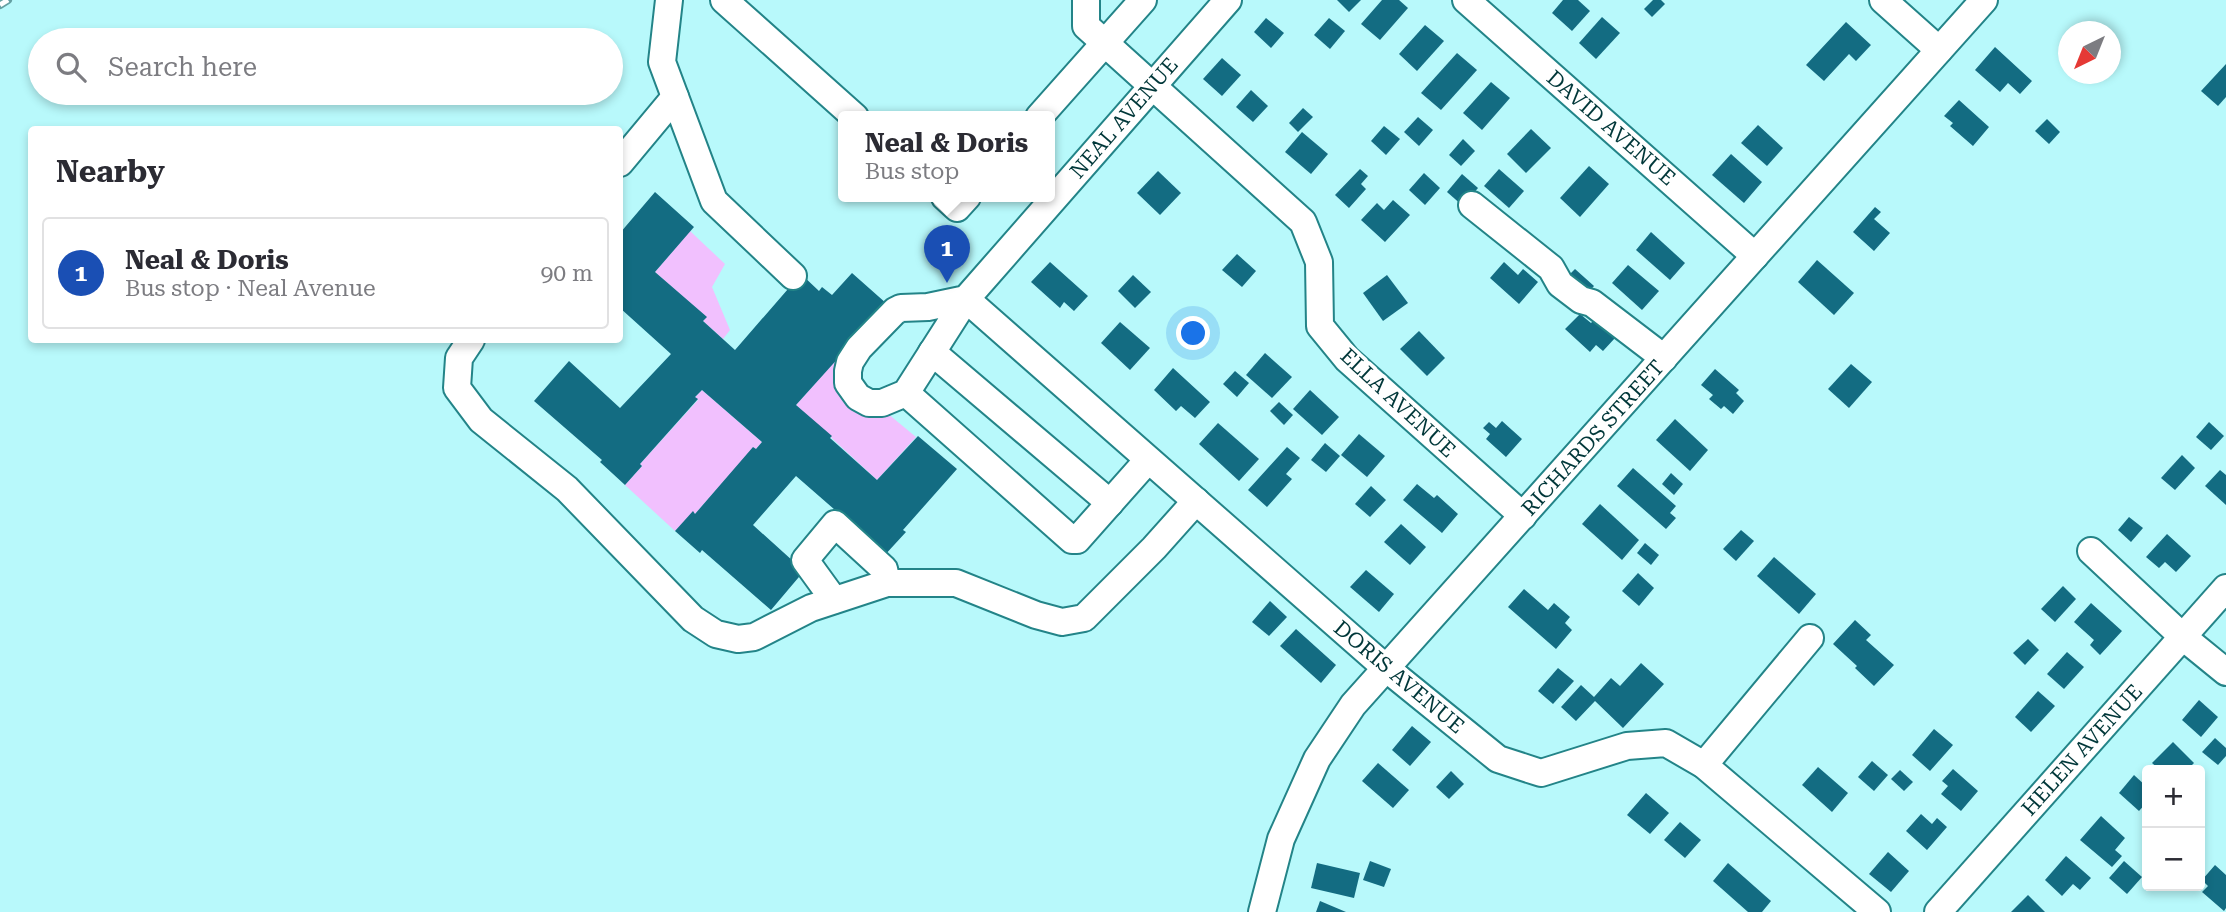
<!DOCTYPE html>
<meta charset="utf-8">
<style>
:root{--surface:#fff;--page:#f7f7f7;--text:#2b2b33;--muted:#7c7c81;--line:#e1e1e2;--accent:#ad1834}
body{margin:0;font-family:"Roboto Serif",serif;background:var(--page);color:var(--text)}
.controls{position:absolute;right:21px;bottom:21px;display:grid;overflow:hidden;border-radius:7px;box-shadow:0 4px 10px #0003}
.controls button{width:63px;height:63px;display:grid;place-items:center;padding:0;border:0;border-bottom:2px solid var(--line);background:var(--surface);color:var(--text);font:35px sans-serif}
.compass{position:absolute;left:2058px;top:21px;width:63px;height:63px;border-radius:50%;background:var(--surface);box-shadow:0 4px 10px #0003;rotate:223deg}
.you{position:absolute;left:1194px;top:334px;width:24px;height:24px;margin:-18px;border:5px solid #fff;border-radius:50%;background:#1a73e8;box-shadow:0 0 0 10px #1a73e833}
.badge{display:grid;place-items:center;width:46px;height:46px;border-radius:50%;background:var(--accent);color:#fff;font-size:23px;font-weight:700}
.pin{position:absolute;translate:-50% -58px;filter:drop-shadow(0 2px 4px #0008)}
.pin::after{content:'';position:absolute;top:37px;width:24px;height:21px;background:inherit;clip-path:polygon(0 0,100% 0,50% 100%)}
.popup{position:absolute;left:838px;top:111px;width:217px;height:91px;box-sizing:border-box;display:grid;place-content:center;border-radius:7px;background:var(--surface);filter:drop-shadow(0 2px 5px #0005);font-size:23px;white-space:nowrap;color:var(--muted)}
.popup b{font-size:26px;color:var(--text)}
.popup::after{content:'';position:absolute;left:50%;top:100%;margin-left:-14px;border:14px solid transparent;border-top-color:var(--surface)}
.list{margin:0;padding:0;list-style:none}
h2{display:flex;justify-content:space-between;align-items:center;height:91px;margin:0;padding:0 28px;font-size:30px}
h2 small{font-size:23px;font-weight:400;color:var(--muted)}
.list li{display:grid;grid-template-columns:46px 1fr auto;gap:21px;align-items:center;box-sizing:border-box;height:112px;margin:0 14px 14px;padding:0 14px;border:2px solid var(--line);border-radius:7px}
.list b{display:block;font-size:26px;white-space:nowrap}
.list p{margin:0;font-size:23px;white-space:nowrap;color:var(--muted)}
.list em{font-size:23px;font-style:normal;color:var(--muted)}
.icon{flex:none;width:38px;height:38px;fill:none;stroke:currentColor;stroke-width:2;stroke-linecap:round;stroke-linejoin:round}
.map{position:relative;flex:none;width:2226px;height:912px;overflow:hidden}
.search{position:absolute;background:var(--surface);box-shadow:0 4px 10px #0003;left:28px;top:28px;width:595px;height:77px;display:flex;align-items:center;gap:18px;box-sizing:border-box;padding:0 24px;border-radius:38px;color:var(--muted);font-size:26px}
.panel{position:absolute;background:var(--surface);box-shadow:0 4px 10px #0003;left:28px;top:126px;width:595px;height:217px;border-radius:7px}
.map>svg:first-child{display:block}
</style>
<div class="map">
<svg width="2226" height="912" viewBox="0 0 2226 912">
<rect width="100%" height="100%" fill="#b8f9fb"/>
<g fill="#f1c0fe">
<polygon points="690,231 725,264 712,287 730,330 723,339 703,321 706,317 655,272"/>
<polygon points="838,358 887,413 916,437 877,480 796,405"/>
<polygon points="702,390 762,442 756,449 753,448 695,514 693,512 675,531 625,485 642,466 640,464 698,400 695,397"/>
</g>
<g fill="#136c82">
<polygon points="1337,0 1361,0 1349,12"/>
<polygon points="1382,0 1399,0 1408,8 1380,40 1361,24"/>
<polygon points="1563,0 1578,0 1590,11 1572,31 1552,13"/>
<polygon points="1653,0 1661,0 1665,4 1652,17 1644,9"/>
<polygon points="1602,17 1620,33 1596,59 1579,43"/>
<polygon points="1266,18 1284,33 1271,48 1254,32"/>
<polygon points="1329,18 1345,31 1330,49 1314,35"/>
<polygon points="1846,22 1871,45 1856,61 1849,54 1824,81 1806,65"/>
<polygon points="1425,25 1444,41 1417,71 1399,54"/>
<polygon points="1995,47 2032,81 2020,94 2008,83 2000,92 1975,70"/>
<polygon points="1457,53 1477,70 1441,110 1421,93"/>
<polygon points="1222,58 1241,75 1222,96 1203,79"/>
<polygon points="2226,64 2226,97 2218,106 2201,91"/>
<polygon points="1491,82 1510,98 1482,130 1463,113"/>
<polygon points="1251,90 1268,106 1253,122 1236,107"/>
<polygon points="1959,100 1989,127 1973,146 1950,126 1953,123 1944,116"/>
<polygon points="1303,108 1313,117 1298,132 1289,123"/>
<polygon points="1418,117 1433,130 1419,146 1404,132"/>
<polygon points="2047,119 2060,132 2049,144 2035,131"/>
<polygon points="1758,125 1783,148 1767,166 1741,143"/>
<polygon points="1384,126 1400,139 1386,155 1371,141"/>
<polygon points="1531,129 1551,148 1526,173 1507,154"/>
<polygon points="1302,132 1328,154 1311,174 1285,152"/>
<polygon points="1463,139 1475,151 1461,166 1449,155"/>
<polygon points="1731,154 1762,182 1744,203 1712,175"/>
<polygon points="1589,166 1609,184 1580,217 1560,198"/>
<polygon points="1360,169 1368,176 1361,184 1366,189 1349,208 1335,195"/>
<polygon points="1499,169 1524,191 1509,208 1484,186"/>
<polygon points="1158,171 1181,193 1160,215 1137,193"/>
<polygon points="1424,173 1440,188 1425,205 1409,190"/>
<polygon points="1462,174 1478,188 1463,206 1447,192"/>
<polygon points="655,192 694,227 655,272 707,317 703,321 735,350 801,274 819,291 822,287 832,295 852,273 887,304 796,405 832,436 830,438 877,480 918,436 957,469 903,530 906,532 883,557 866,537 796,476 753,525 804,571 771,610 702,550 700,553 675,531 693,511 695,514 753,447 756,449 762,442 702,390 695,397 698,399 640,464 642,466 625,485 600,462 602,460 534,401 569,361 620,408 671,354 620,308 620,233"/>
<polygon points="1393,200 1410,215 1385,242 1361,220 1377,203 1384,210"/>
<polygon points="1875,207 1881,212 1874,219 1890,233 1874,251 1853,232"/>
<polygon points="1651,232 1685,263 1670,280 1636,250"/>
<polygon points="1237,254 1256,271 1242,287 1222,270"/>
<polygon points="1817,260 1854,293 1834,315 1798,282"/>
<polygon points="1050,262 1088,296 1074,311 1064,302 1060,308 1031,282"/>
<polygon points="1504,262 1518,275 1523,269 1538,282 1519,304 1490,278"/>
<polygon points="1628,265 1659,291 1642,310 1612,283"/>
<polygon points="1575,269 1594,286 1586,295 1566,278"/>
<polygon points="1133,275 1151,292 1135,308 1118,291"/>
<polygon points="1387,275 1408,303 1383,321 1363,293"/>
<polygon points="1580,314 1591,323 1595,319 1615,338 1603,351 1596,345 1590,352 1565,329"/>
<polygon points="1120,322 1150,348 1130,370 1101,343"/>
<polygon points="1419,331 1445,358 1427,376 1400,349"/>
<polygon points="1265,353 1292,377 1272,398 1246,375"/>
<polygon points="1851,364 1872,382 1849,408 1828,389"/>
<polygon points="1173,368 1210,402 1195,418 1181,406 1176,411 1154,390"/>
<polygon points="1715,369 1739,390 1736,393 1744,401 1733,414 1724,406 1721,409 1709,399 1713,395 1701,385"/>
<polygon points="1235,371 1249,383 1237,397 1223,384"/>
<polygon points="1310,390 1339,417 1322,435 1293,409"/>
<polygon points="1279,402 1293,415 1284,425 1270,411"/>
<polygon points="1675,419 1708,450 1690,471 1656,440"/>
<polygon points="1502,421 1522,439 1506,457 1486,439 1490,434 1483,428 1489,422 1496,428"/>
<polygon points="2209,422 2224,436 2211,450 2196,437"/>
<polygon points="1218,423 1259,459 1239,481 1199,444"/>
<polygon points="1359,434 1385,456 1367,477 1341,455"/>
<polygon points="1325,443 1340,456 1326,472 1311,460"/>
<polygon points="1287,447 1300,458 1286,474 1292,479 1267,507 1248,490"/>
<polygon points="2182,455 2195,468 2175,490 2161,478"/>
<polygon points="1633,468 1676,506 1670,513 1676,518 1666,529 1617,486"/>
<polygon points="2220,470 2226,475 2226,505 2205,486"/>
<polygon points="1671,473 1683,484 1674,495 1662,484"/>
<polygon points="1417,484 1434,498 1437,495 1458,514 1442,533 1403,500"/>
<polygon points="1371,486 1386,500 1370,517 1355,504"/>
<polygon points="1600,504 1639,540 1622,560 1582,524"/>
<polygon points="2129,517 2143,528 2131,542 2118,530"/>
<polygon points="1401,524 1426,547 1410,565 1384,542"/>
<polygon points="1741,530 1754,541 1736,561 1723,549"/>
<polygon points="2167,534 2191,556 2176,572 2165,562 2159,568 2146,557"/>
<polygon points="1645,543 1659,555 1651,565 1637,553"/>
<polygon points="1774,557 1816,594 1799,614 1757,576"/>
<polygon points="1366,570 1394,594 1379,612 1350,587"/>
<polygon points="1638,573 1654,588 1639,606 1622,591"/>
<polygon points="2063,586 2076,599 2055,622 2041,609"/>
<polygon points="1524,589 1548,610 1554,603 1570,617 1565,623 1572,630 1556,649 1508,607"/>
<polygon points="1270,601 1287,617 1269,636 1252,622"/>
<polygon points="2091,603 2122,631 2100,655 2090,645 2094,640 2074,622"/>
<polygon points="1855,620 1871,635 1866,640 1894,665 1874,686 1855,668 1857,666 1833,644"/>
<polygon points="1296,629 1336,665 1321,683 1280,646"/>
<polygon points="2028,639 2039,650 2025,665 2013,653"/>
<polygon points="2067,652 2084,667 2064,689 2047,674"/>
<polygon points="1641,663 1664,684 1623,728 1595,701 1576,721 1561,707 1581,685 1594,697 1611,678 1620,686"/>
<polygon points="1558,668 1574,681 1553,704 1538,691"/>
<polygon points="2038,691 2055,706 2031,732 2015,717"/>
<polygon points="2199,700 2218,717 2201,737 2182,720"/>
<polygon points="1412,726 1431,742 1410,766 1392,750"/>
<polygon points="1934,729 1953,745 1930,771 1912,755"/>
<polygon points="2215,738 2226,748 2226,756 2218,765 2202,752"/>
<polygon points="2173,742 2194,763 2187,770 2160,770 2152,763"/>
<polygon points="1872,761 1888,775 1874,791 1858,777"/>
<polygon points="1378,763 1409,790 1393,808 1362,781"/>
<polygon points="1818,767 1848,793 1832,812 1802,785"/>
<polygon points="1953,769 1978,791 1961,811 1941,794 1948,786 1942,781"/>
<polygon points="1900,770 1913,782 1904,791 1891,779"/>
<polygon points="1451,771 1464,784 1449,799 1436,787"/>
<polygon points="2134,775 2147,787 2147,802 2139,811 2119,793"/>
<polygon points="1646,793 1669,813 1650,834 1627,815"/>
<polygon points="1921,814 1932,824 1937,818 1947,827 1927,850 1906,831"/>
<polygon points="2101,816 2125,838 2115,850 2122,856 2112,867 2080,840"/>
<polygon points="1680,822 1701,840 1685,858 1664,840"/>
<polygon points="1888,852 1909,871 1891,892 1869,874"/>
<polygon points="2066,856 2091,878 2080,890 2073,884 2062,896 2045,880"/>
<polygon points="1370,861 1391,869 1384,887 1363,880"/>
<polygon points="2124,861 2142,877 2127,894 2109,878"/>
<polygon points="1317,863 1360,873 1354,898 1311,888"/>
<polygon points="1728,863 1771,901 1762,912 1748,912 1713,881"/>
<polygon points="2215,865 2226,875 2226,908 2224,911 2202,892 2208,886 2202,880"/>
<polygon points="2028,895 2045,912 2011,912"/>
<polygon points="1320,901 1346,912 1316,912"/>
</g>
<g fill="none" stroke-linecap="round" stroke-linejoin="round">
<g stroke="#238488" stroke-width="30">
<g id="minor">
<polyline points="669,0 662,62 714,201 793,276"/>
<polyline points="724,0 855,117"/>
<polyline points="1086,0 1086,26 1303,222 1319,262 1320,326 1347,359 1523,516"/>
<polyline points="1466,0 1755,256"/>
<polyline points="1883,0 1939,50"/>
<polyline points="1039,117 1143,0"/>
<polyline points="620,163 675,97"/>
<polyline points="945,197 957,208 967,197"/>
<polyline points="1472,205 1551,268 1560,284 1581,300 1592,303 1664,358"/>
<polyline points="966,299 1387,669 1498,759 1541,773 1627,746 1666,743 1704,765 1877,912"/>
<polyline points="966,299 928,307 901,308 895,311 859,348 850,362 848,371 848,383 858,397 869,403 882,403 906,393 966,299 1228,0"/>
<polyline points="471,340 459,358 457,388 481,420 567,489 693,619 716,634 738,639 754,637 811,608 887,583 956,583 1036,615 1062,622 1084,618 1154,548 1196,501"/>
<polyline points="932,352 1110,503"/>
<polyline points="906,393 1072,540 1077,540 1148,460"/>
<polyline points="2091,551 2183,637 2226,672"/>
<polyline points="834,600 805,560 835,524 884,569 887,583"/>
<polyline points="1704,765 1810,638"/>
<polyline points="1262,912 1281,839 1317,759 1353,705 1984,0"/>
<polyline points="1938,912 2226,588"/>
</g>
</g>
<use href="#minor" stroke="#fff" stroke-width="26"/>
<g stroke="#64a0a2" stroke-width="8">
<polyline id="rail" points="0,5 8,0"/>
</g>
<use href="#rail" stroke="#fff" stroke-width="5" stroke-dasharray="16" stroke-linecap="butt"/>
</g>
<g text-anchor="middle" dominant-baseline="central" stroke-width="7" stroke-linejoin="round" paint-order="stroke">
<g font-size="21" fill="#003739" stroke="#fff">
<text transform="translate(1124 118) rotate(-49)">NEAL AVENUE</text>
<text transform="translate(1611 128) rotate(41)">DAVID AVENUE</text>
<text transform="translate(1398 403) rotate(43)">ELLA AVENUE</text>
<text transform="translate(1593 438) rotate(-48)">RICHARDS STREET</text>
<text transform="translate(1399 677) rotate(40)">DORIS AVENUE</text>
<text transform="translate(2082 750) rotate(-48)">HELEN AVENUE</text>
</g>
</g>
</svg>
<div class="controls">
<button>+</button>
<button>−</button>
</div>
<svg class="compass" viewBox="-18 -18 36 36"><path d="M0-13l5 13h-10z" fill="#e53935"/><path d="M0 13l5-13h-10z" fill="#7c7c81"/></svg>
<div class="you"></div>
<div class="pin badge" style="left:947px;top:283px;background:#1a4fb4">1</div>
<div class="popup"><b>Neal &amp; Doris</b>Bus stop</div>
<div class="search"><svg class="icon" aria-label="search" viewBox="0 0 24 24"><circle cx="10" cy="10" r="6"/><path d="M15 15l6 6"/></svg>Search here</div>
<section class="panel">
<h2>Nearby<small></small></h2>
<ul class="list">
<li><span class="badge" style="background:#1a4fb4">1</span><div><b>Neal &amp; Doris</b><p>Bus stop · Neal Avenue</p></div><em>90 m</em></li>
</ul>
</section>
</div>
